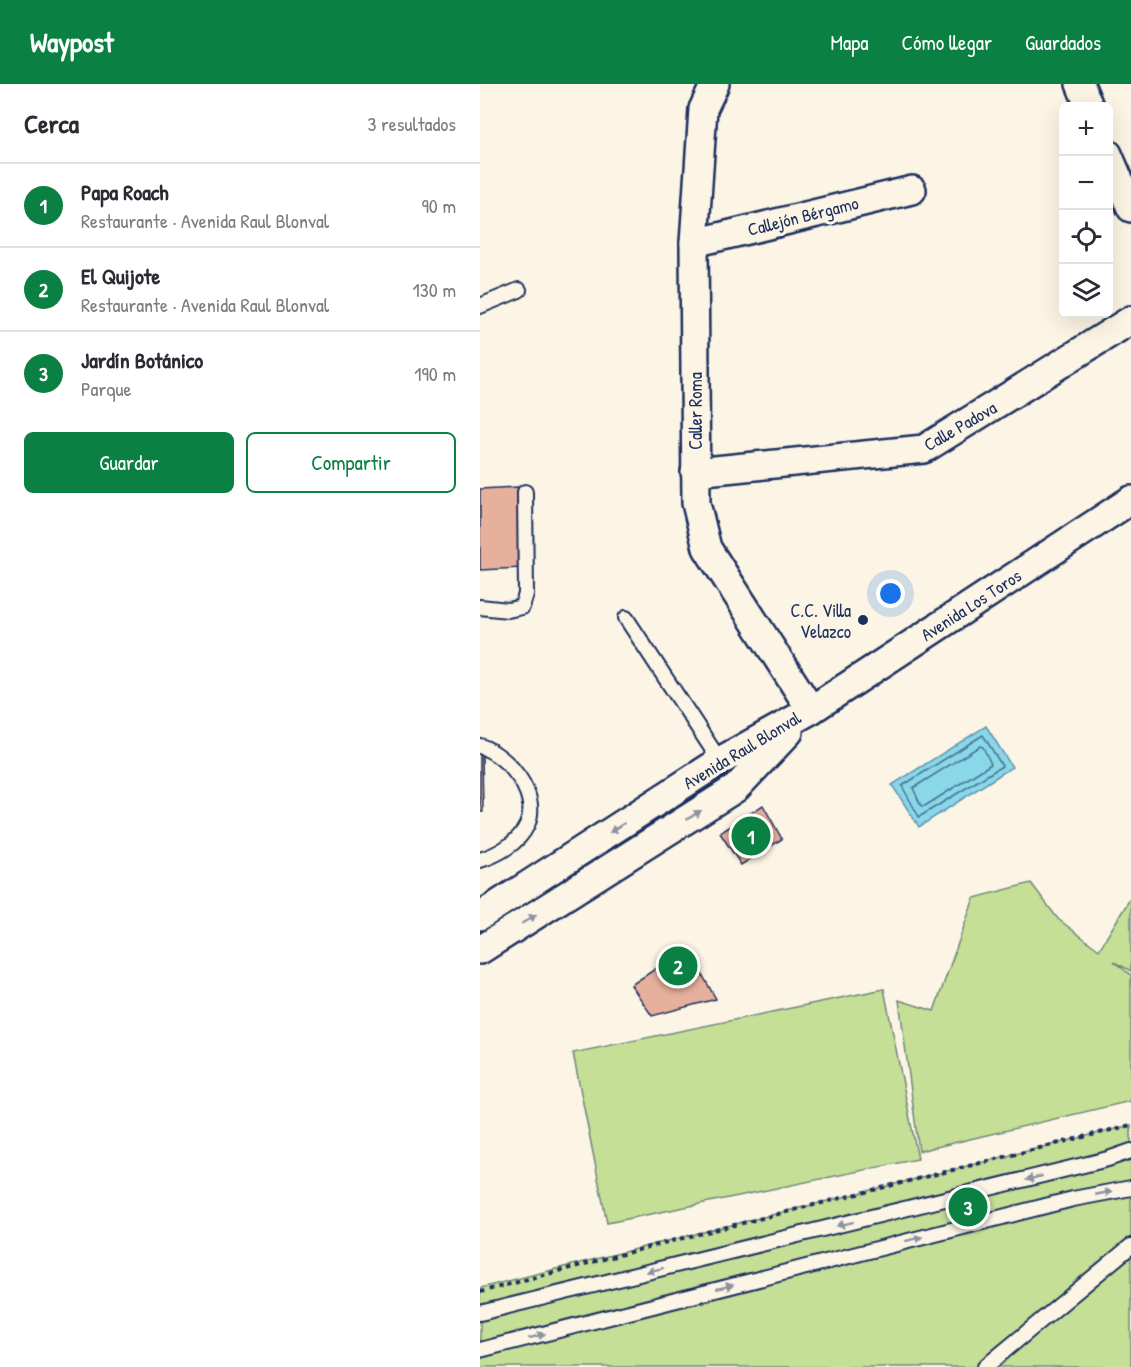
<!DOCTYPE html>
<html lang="es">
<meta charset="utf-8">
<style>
:root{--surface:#fff;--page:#f7f7f7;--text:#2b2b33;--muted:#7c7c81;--line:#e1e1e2;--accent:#0b8043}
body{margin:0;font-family:"Patrick Hand",sans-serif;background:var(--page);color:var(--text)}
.controls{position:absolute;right:18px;top:18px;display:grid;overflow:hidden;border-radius:9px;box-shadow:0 6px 24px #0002}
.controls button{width:54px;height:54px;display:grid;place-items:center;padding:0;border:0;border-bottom:2px solid var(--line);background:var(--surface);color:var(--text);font:30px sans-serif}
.you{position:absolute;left:411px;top:510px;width:21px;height:21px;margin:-15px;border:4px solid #fff;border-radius:50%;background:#1a73e8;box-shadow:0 0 0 9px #1a73e833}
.badge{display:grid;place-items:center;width:39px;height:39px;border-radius:50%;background:var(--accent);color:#fff;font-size:20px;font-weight:700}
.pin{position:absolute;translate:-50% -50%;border:3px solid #fff;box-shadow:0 2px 6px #0006}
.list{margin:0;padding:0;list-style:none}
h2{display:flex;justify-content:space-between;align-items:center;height:78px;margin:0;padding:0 24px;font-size:26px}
h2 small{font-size:20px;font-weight:400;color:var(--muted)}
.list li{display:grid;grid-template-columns:39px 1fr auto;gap:18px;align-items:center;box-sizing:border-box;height:84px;padding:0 24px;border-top:2px solid var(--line)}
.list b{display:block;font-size:22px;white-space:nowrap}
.list p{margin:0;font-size:20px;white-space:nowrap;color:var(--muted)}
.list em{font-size:20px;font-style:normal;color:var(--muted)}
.actions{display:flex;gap:12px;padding:18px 24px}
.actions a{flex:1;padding:14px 0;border:2px solid var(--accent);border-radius:9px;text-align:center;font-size:21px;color:var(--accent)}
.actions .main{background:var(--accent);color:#fff}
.icon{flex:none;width:33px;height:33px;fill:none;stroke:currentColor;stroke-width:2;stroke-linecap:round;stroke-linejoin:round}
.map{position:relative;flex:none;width:651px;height:1283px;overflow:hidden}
header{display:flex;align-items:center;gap:36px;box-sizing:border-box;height:84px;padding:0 30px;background:var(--accent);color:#fff}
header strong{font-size:28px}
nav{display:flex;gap:33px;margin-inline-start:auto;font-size:21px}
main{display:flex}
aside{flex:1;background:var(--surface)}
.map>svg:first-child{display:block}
</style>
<header>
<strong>Waypost</strong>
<nav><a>Mapa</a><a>Cómo llegar</a><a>Guardados</a></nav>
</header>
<main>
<aside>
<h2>Cerca<small>3 resultados</small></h2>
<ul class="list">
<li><span class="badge">1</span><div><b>Papa Roach</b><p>Restaurante · Avenida Raul Blonval</p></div><em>90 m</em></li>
<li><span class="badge">2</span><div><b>El Quijote</b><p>Restaurante · Avenida Raul Blonval</p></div><em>130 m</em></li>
<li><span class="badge">3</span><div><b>Jardín Botánico</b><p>Parque</p></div><em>190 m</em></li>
</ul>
<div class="actions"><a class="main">Guardar</a><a>Compartir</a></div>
</aside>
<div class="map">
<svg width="651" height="1283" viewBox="0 0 651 1283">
<rect width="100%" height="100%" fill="#fcf5e5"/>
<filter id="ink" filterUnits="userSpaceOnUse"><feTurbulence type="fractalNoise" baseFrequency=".0167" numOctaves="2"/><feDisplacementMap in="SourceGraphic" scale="12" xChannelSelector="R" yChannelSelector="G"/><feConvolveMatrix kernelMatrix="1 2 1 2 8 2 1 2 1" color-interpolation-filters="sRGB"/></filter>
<g filter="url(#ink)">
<g fill="#c5df96" stroke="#70877a" stroke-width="1.5">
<polygon points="551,799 578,835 619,866 651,813 651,887 634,878 651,891 651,1017 439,1067 419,916 454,927 494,814"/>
<polygon points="404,905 438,1075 127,1139 93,969"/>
<polygon points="651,1041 651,1283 0,1283 0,1204"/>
</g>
<polygon fill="#89d7e7" stroke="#5d94b0" stroke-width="1.5" points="506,642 532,683 439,743 412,701"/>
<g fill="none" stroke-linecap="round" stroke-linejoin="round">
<g stroke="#477295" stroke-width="1.5">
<polygon points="503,651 522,682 439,733 422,702"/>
<polygon points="500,662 503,663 511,680 445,722 441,722 433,704"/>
</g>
</g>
<g fill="#e7b09d" stroke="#1b2f5e" stroke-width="1.5">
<polygon points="38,403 42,484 0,486 0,405"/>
<polygon points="0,670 2,670 3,728 0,728"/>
<polygon points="283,721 302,755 261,781 240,749"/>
<polygon points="207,864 236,915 172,932 151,901"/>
</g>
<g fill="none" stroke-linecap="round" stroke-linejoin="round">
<g stroke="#1b2f5e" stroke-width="18">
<g id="lane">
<polyline points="0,222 39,206"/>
<polyline points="0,523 28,526 42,523 46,510 45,408"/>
<polyline points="146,534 240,677"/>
<path d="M0 662C27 671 61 710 47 741 39 759 17 771 0 776"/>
<polyline points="0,1229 628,1075 651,1067"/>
<polyline points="0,1266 593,1115 651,1104"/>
<polyline points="505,1283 651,1162"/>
</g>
</g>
<g stroke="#1b2f5e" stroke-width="32">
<g id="street">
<polyline points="235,0 223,25 214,159 216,419 227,464 331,626"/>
<polyline points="600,0 609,22"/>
<polyline points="628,70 651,124"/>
<polyline points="214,159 432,106"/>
<polyline points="215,388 444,365 651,236"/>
<polyline points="0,832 240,677 331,626 651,416"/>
<polyline points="0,866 256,704 309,648"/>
</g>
</g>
<polyline stroke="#1b2f5e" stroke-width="4" stroke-dasharray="4.5 4.5" stroke-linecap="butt" points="0,1208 195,1156 651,1041"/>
<use href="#lane" stroke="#fcf5e5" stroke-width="14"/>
<use href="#street" stroke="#fcf5e5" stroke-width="27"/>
</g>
<defs><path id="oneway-solid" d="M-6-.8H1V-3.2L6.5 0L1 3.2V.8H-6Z" transform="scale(1.5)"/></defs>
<g fill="#8c92a2">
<use href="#oneway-solid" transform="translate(214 731) rotate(-32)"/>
<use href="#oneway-solid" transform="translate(137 744) rotate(147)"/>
<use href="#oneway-solid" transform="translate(49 835) rotate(-32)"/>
<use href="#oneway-solid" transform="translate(554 1094) rotate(166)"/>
<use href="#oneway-solid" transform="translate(624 1109) rotate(-11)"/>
<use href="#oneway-solid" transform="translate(365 1140) rotate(166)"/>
<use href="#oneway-solid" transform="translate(434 1155) rotate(-14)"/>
<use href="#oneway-solid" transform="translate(175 1186) rotate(166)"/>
<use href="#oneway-solid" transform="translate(245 1203) rotate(-14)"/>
<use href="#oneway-solid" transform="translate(57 1252) rotate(-15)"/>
</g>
</g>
<circle fill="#1b2f5e" stroke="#fcf5e5" stroke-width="2" cx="383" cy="536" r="6"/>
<g text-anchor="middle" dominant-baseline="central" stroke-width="6" stroke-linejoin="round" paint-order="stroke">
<g font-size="18" fill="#1b2f5e" stroke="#fcf5e5">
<text transform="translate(323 132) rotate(-14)">Callejón Bérgamo</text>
<text transform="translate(215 327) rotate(-90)">Caller Roma</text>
<text transform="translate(480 342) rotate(-30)">Calle Padova</text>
<text transform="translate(491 521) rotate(-33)">Avenida Los Toros</text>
<text transform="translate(262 666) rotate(-31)">Avenida Raul Blonval</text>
</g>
<g font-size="18" fill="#1b2f5e" stroke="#fcf5e5" text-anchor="end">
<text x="371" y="526">C.C. Villa<tspan x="371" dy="21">Velazco</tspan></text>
</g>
</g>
</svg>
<div class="controls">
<button>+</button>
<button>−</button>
<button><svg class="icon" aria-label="locate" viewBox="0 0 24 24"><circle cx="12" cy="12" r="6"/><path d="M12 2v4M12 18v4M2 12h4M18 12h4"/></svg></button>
<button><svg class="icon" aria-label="layers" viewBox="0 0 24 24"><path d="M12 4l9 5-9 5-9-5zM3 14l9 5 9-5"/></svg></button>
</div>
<div class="you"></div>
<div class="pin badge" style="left:271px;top:752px">1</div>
<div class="pin badge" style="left:198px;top:882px">2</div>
<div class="pin badge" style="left:488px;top:1123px">3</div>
</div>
</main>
